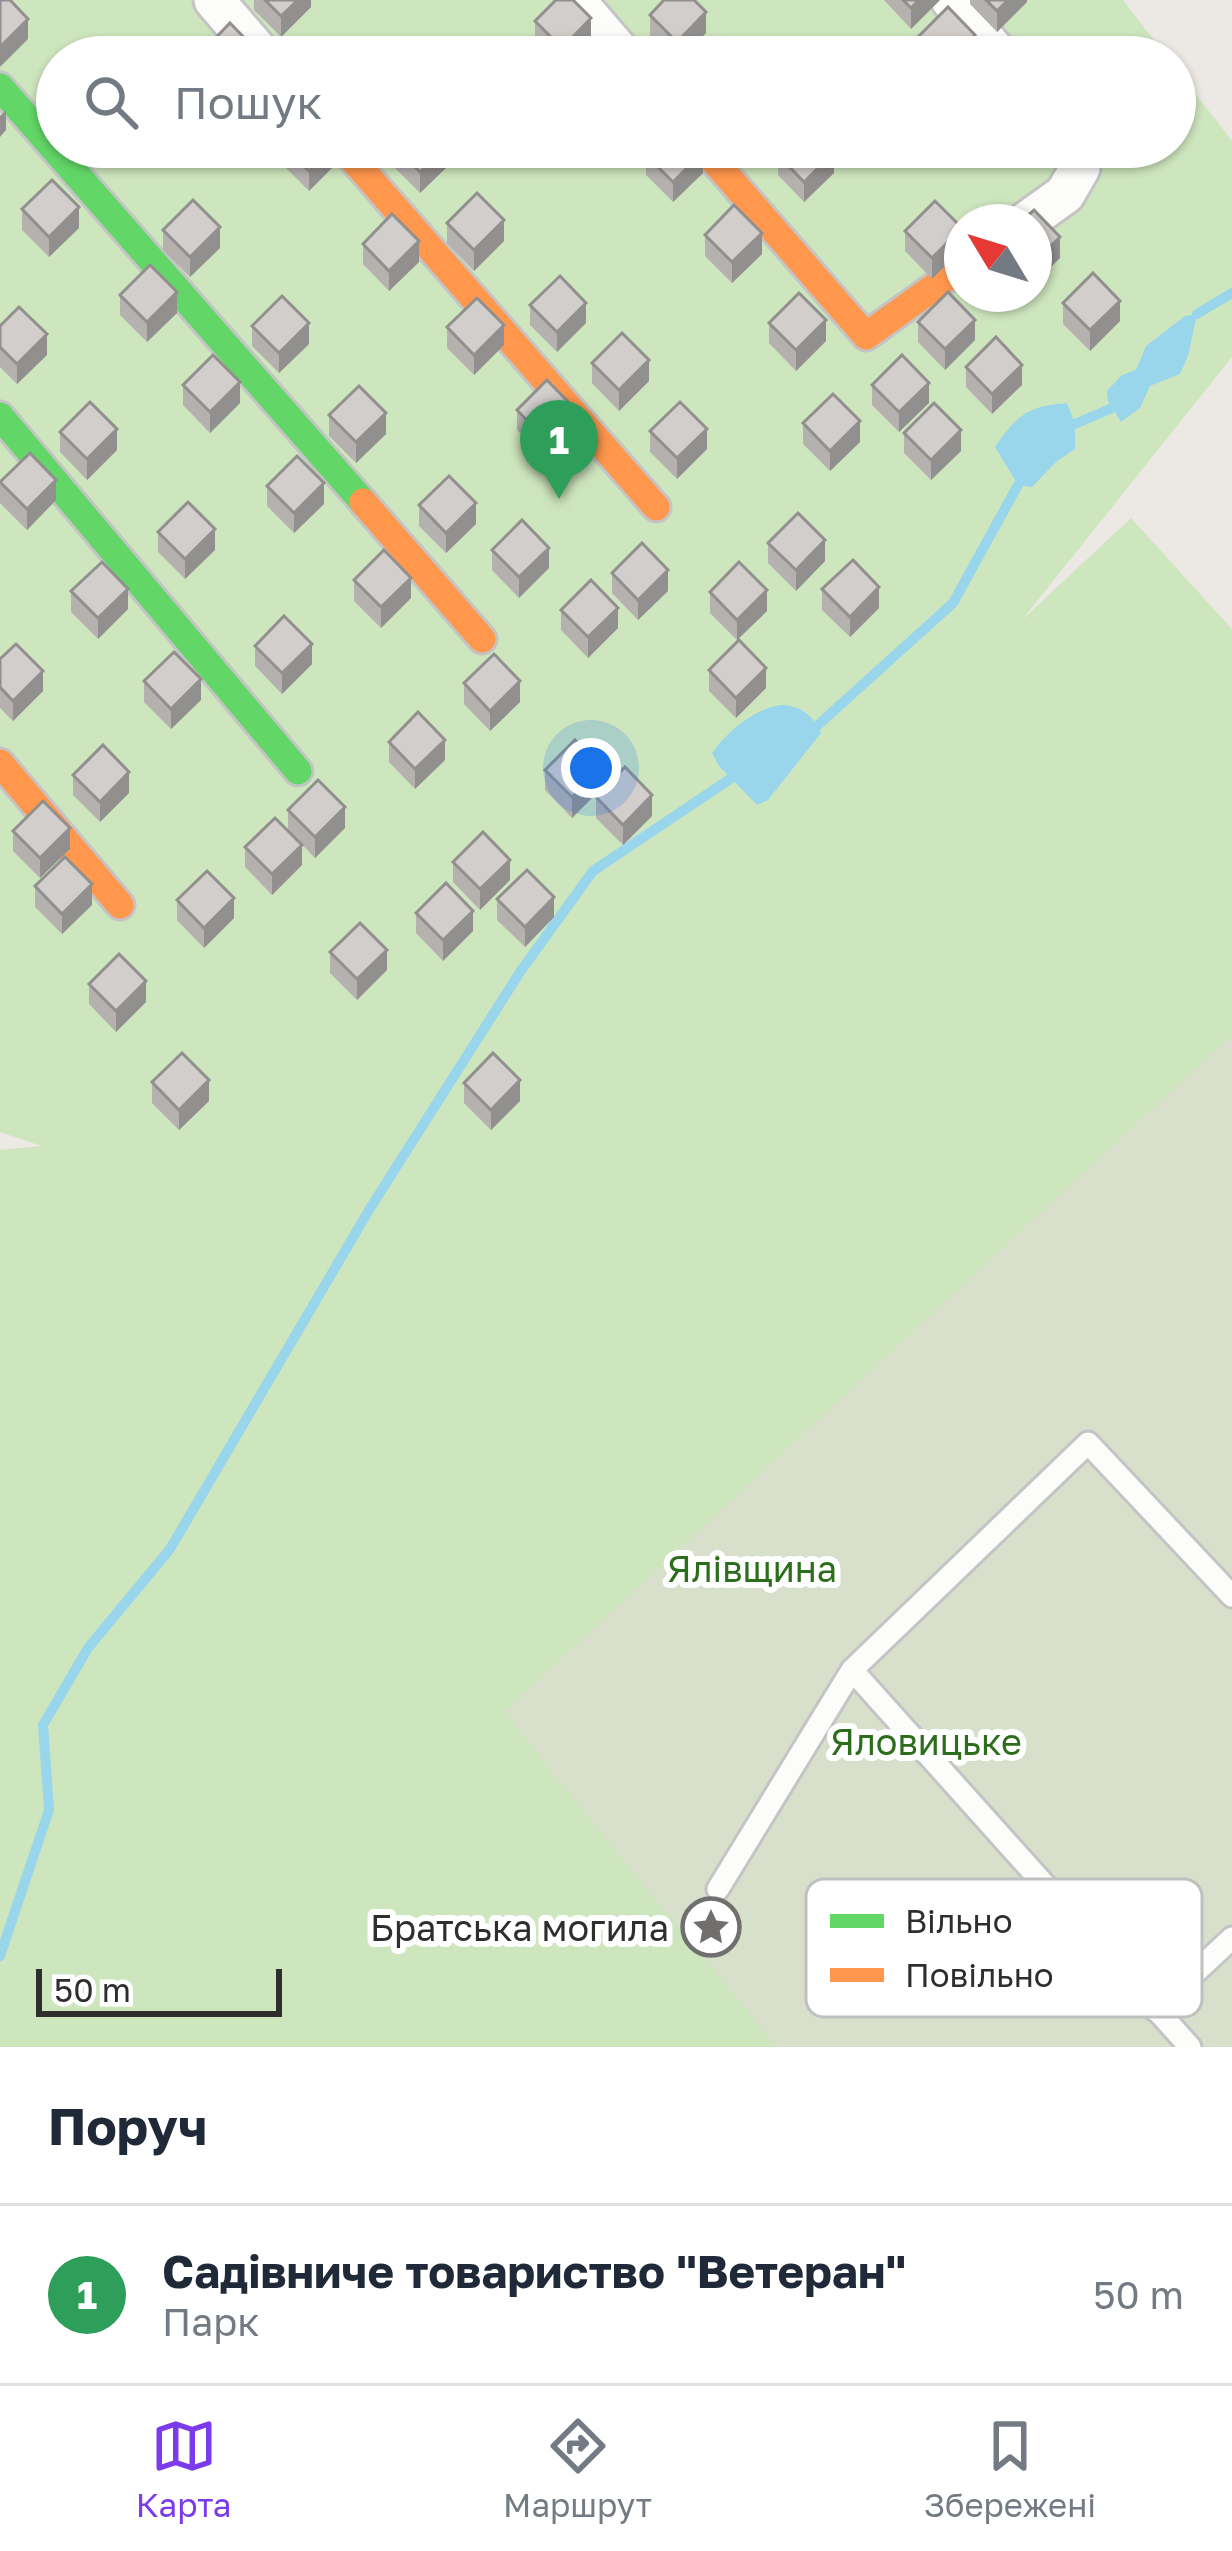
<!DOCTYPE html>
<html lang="uk">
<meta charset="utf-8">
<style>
:root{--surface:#fff;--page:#f6f6f7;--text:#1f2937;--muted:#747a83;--line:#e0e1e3;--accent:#7c3aed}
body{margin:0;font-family:"Golos Text",sans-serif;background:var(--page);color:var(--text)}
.compass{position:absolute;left:944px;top:204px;width:108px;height:108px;border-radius:50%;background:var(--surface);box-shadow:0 3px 9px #0004;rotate:308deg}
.scale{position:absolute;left:36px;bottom:30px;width:246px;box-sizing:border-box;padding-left:12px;border:6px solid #2e2e2e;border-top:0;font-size:33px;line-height:42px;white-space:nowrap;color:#2e2e2e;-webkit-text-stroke:9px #fff;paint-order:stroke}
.you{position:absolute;left:591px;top:768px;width:42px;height:42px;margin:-30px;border:9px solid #fff;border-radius:50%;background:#1a73e8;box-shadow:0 0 0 18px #1a73e833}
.badge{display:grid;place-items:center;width:78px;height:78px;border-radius:50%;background:var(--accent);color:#fff;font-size:39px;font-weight:700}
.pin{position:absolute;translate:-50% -99px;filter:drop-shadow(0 3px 6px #0008)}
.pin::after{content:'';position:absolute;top:63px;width:42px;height:36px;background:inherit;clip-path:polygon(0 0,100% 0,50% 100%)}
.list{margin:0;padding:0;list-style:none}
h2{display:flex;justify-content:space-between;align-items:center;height:156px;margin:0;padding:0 48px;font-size:51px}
h2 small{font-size:39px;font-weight:400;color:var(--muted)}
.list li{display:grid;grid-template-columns:78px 1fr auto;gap:36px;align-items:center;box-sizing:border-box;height:180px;padding:0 48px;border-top:3px solid var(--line)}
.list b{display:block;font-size:45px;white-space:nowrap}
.list p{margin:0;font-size:39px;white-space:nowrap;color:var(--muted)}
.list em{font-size:39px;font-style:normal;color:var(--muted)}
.icon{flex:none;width:66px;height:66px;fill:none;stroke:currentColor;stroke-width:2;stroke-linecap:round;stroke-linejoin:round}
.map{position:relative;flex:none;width:1232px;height:2047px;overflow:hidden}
.search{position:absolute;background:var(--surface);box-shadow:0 3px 9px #0004;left:36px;right:36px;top:36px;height:132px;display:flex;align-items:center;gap:30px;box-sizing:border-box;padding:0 42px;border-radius:66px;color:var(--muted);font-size:45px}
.sheet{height:336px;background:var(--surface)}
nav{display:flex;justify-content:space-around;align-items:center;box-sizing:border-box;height:168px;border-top:3px solid var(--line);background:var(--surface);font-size:33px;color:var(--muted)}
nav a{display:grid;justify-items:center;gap:6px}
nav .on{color:var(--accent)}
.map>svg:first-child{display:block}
</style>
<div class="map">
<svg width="1232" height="2047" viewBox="0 0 1232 2047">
<rect width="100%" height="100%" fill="#ece8e4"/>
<path fill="#cee6be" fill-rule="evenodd" d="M0 0H1123L1167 57H57V147H1175V67L1232 141V357L1022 620 1131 518 1232 629V2047H0V1150L42 1146 0 1132ZM962 222H1034V294H962Z"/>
<polygon fill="#d8e0cc" points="1232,1035 1232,2047 777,2047 556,1778 505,1711"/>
<g fill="#99d6ec">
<polygon points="1197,314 1188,356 1180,374 1150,386 1140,408 1121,422 1108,401 1107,391 1122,375 1136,370 1146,346 1185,316"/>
<path d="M1067 403 1075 424V449L1056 462 1032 487 1018 485 995 447C1017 415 1028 406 1067 403Z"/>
<path d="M780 705C799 705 814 715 821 733L768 800 757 805 719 766 712 753C728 731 753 710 780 705Z"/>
</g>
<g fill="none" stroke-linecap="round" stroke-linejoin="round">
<g stroke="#99d6ec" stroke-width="10">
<polyline points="1197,314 1232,293"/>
<polyline points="1075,424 1112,408"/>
<polyline points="818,725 953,603 1018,485"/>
<polyline points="0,1956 49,1810 43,1725 88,1648 170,1549 369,1210 520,972 593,871 730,779"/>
</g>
<g stroke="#c5c4c5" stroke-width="27">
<g id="lane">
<polyline points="852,1670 1088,1443 1232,1596"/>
<polyline points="718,1889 852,1670 1190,2047"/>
<polyline points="1155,2010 1232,1938"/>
</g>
</g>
<g stroke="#c5c4c5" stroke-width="45">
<g id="street">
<polyline points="214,0 263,57"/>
<polyline points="575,0 624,57"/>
<polyline points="951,0 1000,57"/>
<polyline points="1026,222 1065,194 1080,168 1076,147"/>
</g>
</g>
<g stroke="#c5c4c5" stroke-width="33">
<g id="fast">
<polyline points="0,87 363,502"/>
<polyline points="0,416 298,771"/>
</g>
</g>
<g stroke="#c5c4c5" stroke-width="33">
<g id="slow">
<polyline points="342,147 656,507"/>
<polyline points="702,147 866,336 962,267"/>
<polyline points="363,502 482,639"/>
<polyline points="0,763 120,905"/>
</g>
</g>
<use href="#lane" stroke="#fcfcfb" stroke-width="21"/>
<use href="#street" stroke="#fcfcfb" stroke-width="39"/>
<use href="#fast" stroke="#63d668" stroke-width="27"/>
<use href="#slow" stroke="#ff974d" stroke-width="27"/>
</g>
<g fill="#b4b1af">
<polygon points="254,0 311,0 311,7 281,37 254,10"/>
<polygon points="884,0 940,0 911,29"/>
<polygon points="970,0 1027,0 1027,2 997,32 970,4"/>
<polygon points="650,15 706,33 682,57 671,57 650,35"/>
<polygon points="535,21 591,39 573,57 550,57 535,41"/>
<polygon points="918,37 975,55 973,57 918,57"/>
<polygon points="65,147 100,147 82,164"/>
<polygon points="282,147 339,147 339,161 309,191 282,164"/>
<polygon points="393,147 450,147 450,164 420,193 393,166"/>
<polygon points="646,155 703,173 673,202 646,175"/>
<polygon points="778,155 834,173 804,202 778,175"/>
<polygon points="935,201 932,279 905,251 905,231"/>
<polygon points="22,209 79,228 49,257 22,230"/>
<polygon points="447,223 504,241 474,271 447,243"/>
<polygon points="163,230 220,248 190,277 163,250"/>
<polygon points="705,235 762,254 732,283 705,256"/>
<polygon points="363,244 419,262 389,291 363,264"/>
<polygon points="120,295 177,313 147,342 120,315"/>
<polygon points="1063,303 1120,321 1090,351 1063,324"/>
<polygon points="530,305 586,323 557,352 530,325"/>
<polygon points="918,322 975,340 945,370 918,342"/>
<polygon points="769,323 826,341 796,371 769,343"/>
<polygon points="0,326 47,355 17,384 0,367"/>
<polygon points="252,326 309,344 279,373 252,346"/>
<polygon points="447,327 504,345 474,375 447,348"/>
<polygon points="592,363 649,381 619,411 592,383"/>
<polygon points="966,367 1022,385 992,414 966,387"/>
<polygon points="183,385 240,403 210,433 183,405"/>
<polygon points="872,385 929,403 899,432 872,405"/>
<polygon points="517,410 574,428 543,458 517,430"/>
<polygon points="329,415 386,434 356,463 329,436"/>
<polygon points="803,423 860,442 830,471 803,444"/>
<polygon points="650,431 707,449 677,479 650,452"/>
<polygon points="60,432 117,450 87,480 60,452"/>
<polygon points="904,433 961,451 931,480 904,453"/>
<polygon points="0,482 56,500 27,530 0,503"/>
<polygon points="267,486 324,504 294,533 267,506"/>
<polygon points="419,505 476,524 446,553 419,526"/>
<polygon points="158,532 215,550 185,579 158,552"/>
<polygon points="768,543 825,561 796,591 768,563"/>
<polygon points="492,550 549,568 519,598 492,570"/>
<polygon points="612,573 668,591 638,620 612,593"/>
<polygon points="354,580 411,598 381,628 354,601"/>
<polygon points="822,589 879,608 850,637 822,610"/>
<polygon points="71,591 128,609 98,639 71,612"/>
<polygon points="710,592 767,611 737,640 710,613"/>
<polygon points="561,610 618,628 588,658 561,630"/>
<polygon points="255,646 312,664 282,694 255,666"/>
<polygon points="0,659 43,691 13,721 0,708"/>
<polygon points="709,670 766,688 736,718 709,691"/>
<polygon points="144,681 201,700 171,729 144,702"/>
<polygon points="464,683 520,702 490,731 464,704"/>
<polygon points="389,742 445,760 415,789 389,762"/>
<polygon points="545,770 602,788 572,818 545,790"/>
<polygon points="73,775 129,793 100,822 73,795"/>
<polygon points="596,797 652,816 623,845 596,818"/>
<polygon points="288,810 345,828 315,858 288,830"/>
<polygon points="13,831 70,849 40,878 13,851"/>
<polygon points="245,847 302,865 272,895 245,867"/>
<polygon points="453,862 510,880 480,910 453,882"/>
<polygon points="35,886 92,905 62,934 35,907"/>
<polygon points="497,899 554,917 525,947 497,920"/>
<polygon points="177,900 234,918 204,948 177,920"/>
<polygon points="416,913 473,931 443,961 416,933"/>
<polygon points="330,952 387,970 357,1000 330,973"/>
<polygon points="89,984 146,1002 116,1032 89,1004"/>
<polygon points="152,1082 209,1101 179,1130 152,1103"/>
<polygon points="464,1083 520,1101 491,1130 464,1103"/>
</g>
<g fill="#92908e">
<polygon points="298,0 311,0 311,7 281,37 281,16"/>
<polygon points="919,0 940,0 911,29 911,8"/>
<polygon points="1008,0 1027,0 1027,2 997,32 997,11"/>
<polygon points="706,12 706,33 682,57 677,57 677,42"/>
<polygon points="591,18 591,39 573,57 562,57 562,48"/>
<polygon points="28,19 28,39 0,67 0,47"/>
<polygon points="975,35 975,55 973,57 952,57"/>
<polygon points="6,110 6,130 0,137 0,116"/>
<polygon points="82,147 100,147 82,164"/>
<polygon points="333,147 339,147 339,161 309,191 309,171"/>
<polygon points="446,147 450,147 450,164 420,193 420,172"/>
<polygon points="703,152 703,173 673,202 673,182"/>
<polygon points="834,152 834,173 804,202 804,182"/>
<polygon points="79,207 79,228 49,257 49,237"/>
<polygon points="504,220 504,241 474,271 474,250"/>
<polygon points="220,227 220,248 190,277 190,257"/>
<polygon points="962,228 962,249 932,279 932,258"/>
<polygon points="762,233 762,254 732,283 732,262"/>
<polygon points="1060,237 1060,258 1034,284 1034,263"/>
<polygon points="419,241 419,262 389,291 389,271"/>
<polygon points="177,292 177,313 147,342 147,322"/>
<polygon points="1120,301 1120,321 1090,351 1090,330"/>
<polygon points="586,303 586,323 557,352 557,332"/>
<polygon points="826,320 826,341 796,371 796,350"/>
<polygon points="975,320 975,340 945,370 945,349"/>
<polygon points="309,323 309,344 279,373 279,353"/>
<polygon points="504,325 504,345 474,375 474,355"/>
<polygon points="47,334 47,355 17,384 17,364"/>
<polygon points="649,360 649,381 619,411 619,390"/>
<polygon points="1022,365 1022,385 992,414 992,394"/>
<polygon points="240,382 240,403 210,433 210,412"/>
<polygon points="929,383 929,403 899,432 899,412"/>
<polygon points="574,408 574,428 543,458 543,437"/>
<polygon points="386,413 386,434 356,463 356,442"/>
<polygon points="860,421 860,442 830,471 830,451"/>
<polygon points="117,429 117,450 87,480 87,459"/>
<polygon points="707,429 707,449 677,479 677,458"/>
<polygon points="961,430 961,451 931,480 931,460"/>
<polygon points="56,480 56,500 27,530 27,509"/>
<polygon points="324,483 324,504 294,533 294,513"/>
<polygon points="476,503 476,524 446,553 446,533"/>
<polygon points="215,529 215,550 185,579 185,559"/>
<polygon points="825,540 825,561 796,591 796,570"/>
<polygon points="549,548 549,568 519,598 519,577"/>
<polygon points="668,570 668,591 638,620 638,600"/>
<polygon points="411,578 411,598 381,628 381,607"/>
<polygon points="879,587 879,608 850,637 850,617"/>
<polygon points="128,589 128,609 98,639 98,618"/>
<polygon points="767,590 767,611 737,640 737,620"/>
<polygon points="618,608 618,628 588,658 588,637"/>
<polygon points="312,644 312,664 282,694 282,673"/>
<polygon points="766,668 766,688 736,718 736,698"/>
<polygon points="43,671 43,691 13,721 13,701"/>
<polygon points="201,679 201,700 171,729 171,709"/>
<polygon points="520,681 520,702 490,731 490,711"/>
<polygon points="445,740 445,760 415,789 415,769"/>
<polygon points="602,768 602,788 572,818 572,797"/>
<polygon points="129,772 129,793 100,822 100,802"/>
<polygon points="652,795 652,816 623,845 623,825"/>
<polygon points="345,807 345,828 315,858 315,837"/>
<polygon points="70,828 70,849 40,878 40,858"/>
<polygon points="302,845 302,865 272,895 272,874"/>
<polygon points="510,860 510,880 480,910 480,889"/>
<polygon points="92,884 92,905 62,934 62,914"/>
<polygon points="554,897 554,917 525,947 525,927"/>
<polygon points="234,898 234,918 204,948 204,928"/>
<polygon points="473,911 473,931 443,961 443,940"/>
<polygon points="387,950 387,970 357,1000 357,979"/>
<polygon points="146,981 146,1002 116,1032 116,1011"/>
<polygon points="209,1080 209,1101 179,1130 179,1110"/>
<polygon points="520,1080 520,1101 491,1130 491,1110"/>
</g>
<g fill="#d1cecb" stroke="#92908e" stroke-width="3">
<polygon points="0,0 10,0 28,19 0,47"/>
<polygon points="265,0 298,0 281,16"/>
<polygon points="556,0 573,0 591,18 562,48 535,21"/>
<polygon points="664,0 694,0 706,12 677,42 650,15"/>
<polygon points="903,0 919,0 911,8"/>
<polygon points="986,0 1008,0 997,11"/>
<polygon points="948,7 975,35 952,57 938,57 918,37"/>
<polygon points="230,23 257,51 251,57 205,57 201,53"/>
<polygon points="1101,39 1119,57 1084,57"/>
<polygon points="361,48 370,57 352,57"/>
<polygon points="285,147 333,147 309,171"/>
<polygon points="395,147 446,147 420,172"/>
<polygon points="654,147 698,147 703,152 673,182 646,155"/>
<polygon points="785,147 829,147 834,152 804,182 778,155"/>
<polygon points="52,180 79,207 49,237 22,209"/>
<polygon points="477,193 504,220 474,250 447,223"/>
<polygon points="193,200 220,227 190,257 163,230"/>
<polygon points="935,201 962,228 932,258 905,231"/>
<polygon points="734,205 762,233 732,262 705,235"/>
<polygon points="1034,210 1060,237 1034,263 1034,222 1021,222"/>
<polygon points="392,214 419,241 389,271 363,244"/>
<polygon points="150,265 177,292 147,322 120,295"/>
<polygon points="1093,273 1120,301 1090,330 1063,303"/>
<polygon points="560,276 586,303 557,332 530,305"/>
<polygon points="948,292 975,320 945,349 918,322"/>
<polygon points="799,293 826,320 796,350 769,323"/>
<polygon points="282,296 309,323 279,353 252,326"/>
<polygon points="477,298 504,325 474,355 447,327"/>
<polygon points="19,307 47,334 17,364 0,347 0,326"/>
<polygon points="622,333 649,360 619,390 592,363"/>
<polygon points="996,337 1022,365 992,394 966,367"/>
<polygon points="213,355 240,382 210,412 183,385"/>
<polygon points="902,355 929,383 899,412 872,385"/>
<polygon points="547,380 574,408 543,437 517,410"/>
<polygon points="359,386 386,413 356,442 329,415"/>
<polygon points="833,394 860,421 830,451 803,423"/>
<polygon points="90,402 117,429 87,459 60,432"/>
<polygon points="680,402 707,429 677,458 650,431"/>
<polygon points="934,403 961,430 931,460 904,433"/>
<polygon points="30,453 56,480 27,509 0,482"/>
<polygon points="297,456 324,483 294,513 267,486"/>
<polygon points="449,476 476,503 446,533 419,505"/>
<polygon points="188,502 215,529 185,559 158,532"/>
<polygon points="798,513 825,540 796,570 768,543"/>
<polygon points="522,520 549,548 519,577 492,550"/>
<polygon points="642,543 668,570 638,600 612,573"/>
<polygon points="384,550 411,578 381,607 354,580"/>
<polygon points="853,560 879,587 850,617 822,589"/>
<polygon points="102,562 128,589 98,618 71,591"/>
<polygon points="739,562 767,590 737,620 710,592"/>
<polygon points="591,580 618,608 588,637 561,610"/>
<polygon points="284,616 312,644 282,673 255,646"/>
<polygon points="739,640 766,668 736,698 709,670"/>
<polygon points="16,644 43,671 13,701 0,687 0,659"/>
<polygon points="174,652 201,679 171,709 144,681"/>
<polygon points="494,654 520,681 490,711 464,683"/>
<polygon points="418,712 445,740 415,769 389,742"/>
<polygon points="575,740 602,768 572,797 545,770"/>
<polygon points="103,745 129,772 100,802 73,775"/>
<polygon points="625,767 652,795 623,825 596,797"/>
<polygon points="318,780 345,807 315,837 288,810"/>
<polygon points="43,801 70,828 40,858 13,831"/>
<polygon points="275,818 302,845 272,874 245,847"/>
<polygon points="483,832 510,860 480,889 453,862"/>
<polygon points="65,857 92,884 62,914 35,886"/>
<polygon points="527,870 554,897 525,927 497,899"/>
<polygon points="207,871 234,898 204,928 177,900"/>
<polygon points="446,883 473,911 443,940 416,913"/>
<polygon points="360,923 387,950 357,979 330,952"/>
<polygon points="119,954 146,981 116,1011 89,984"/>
<polygon points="182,1053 209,1080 179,1110 152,1082"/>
<polygon points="493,1053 520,1080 491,1110 464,1083"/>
</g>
<defs>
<g id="sight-ring" transform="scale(3)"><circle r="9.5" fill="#fff" stroke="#706f6e" stroke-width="1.5"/><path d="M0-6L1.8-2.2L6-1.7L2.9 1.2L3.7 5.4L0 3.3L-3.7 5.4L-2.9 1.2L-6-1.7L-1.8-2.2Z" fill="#706f6e"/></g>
</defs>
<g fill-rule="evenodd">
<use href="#sight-ring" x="711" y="1927"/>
</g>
<g text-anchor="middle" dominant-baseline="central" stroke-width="12" stroke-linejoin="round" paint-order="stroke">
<g font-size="36" fill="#2c6e1b" stroke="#fff">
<text x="752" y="1568">Ялівщина</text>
<text x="926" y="1741">Яловицьке</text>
</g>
<g font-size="36" fill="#2e2e2e" stroke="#fff" text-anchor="end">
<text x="669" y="1927">Братська могила</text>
</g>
</g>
<rect x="806" y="1879" width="396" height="138" rx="18" fill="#fff" stroke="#c0c0c0" stroke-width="3"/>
<rect x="830" y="1914" width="54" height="14" fill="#63d668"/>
<rect x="830" y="1968" width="54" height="14" fill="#ff974d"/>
<g font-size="33" fill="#2e2e2e">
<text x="905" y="1933">Вільно</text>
<text x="905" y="1987">Повільно</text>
</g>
</svg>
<svg class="compass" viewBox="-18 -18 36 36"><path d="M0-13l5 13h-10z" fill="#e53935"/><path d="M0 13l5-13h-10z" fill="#747a83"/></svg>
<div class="scale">50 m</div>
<div class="you"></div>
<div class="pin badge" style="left:559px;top:499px;background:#2e9e5b">1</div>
<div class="search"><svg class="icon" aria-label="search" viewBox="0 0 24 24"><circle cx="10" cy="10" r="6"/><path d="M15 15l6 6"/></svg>Пошук</div>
</div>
<section class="sheet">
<h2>Поруч<small></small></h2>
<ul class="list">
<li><span class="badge" style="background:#2e9e5b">1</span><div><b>Садівниче товариство &quot;Ветеран&quot;</b><p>Парк</p></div><em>50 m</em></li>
</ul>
</section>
<nav>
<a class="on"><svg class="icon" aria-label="map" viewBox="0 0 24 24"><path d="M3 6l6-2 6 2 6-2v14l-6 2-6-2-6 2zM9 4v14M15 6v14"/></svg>Карта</a>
<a><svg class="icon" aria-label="directions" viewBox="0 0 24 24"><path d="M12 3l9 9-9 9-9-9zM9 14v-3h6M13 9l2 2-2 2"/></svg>Маршрут</a>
<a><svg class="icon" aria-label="saved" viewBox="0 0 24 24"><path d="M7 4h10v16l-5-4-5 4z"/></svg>Збережені</a>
</nav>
